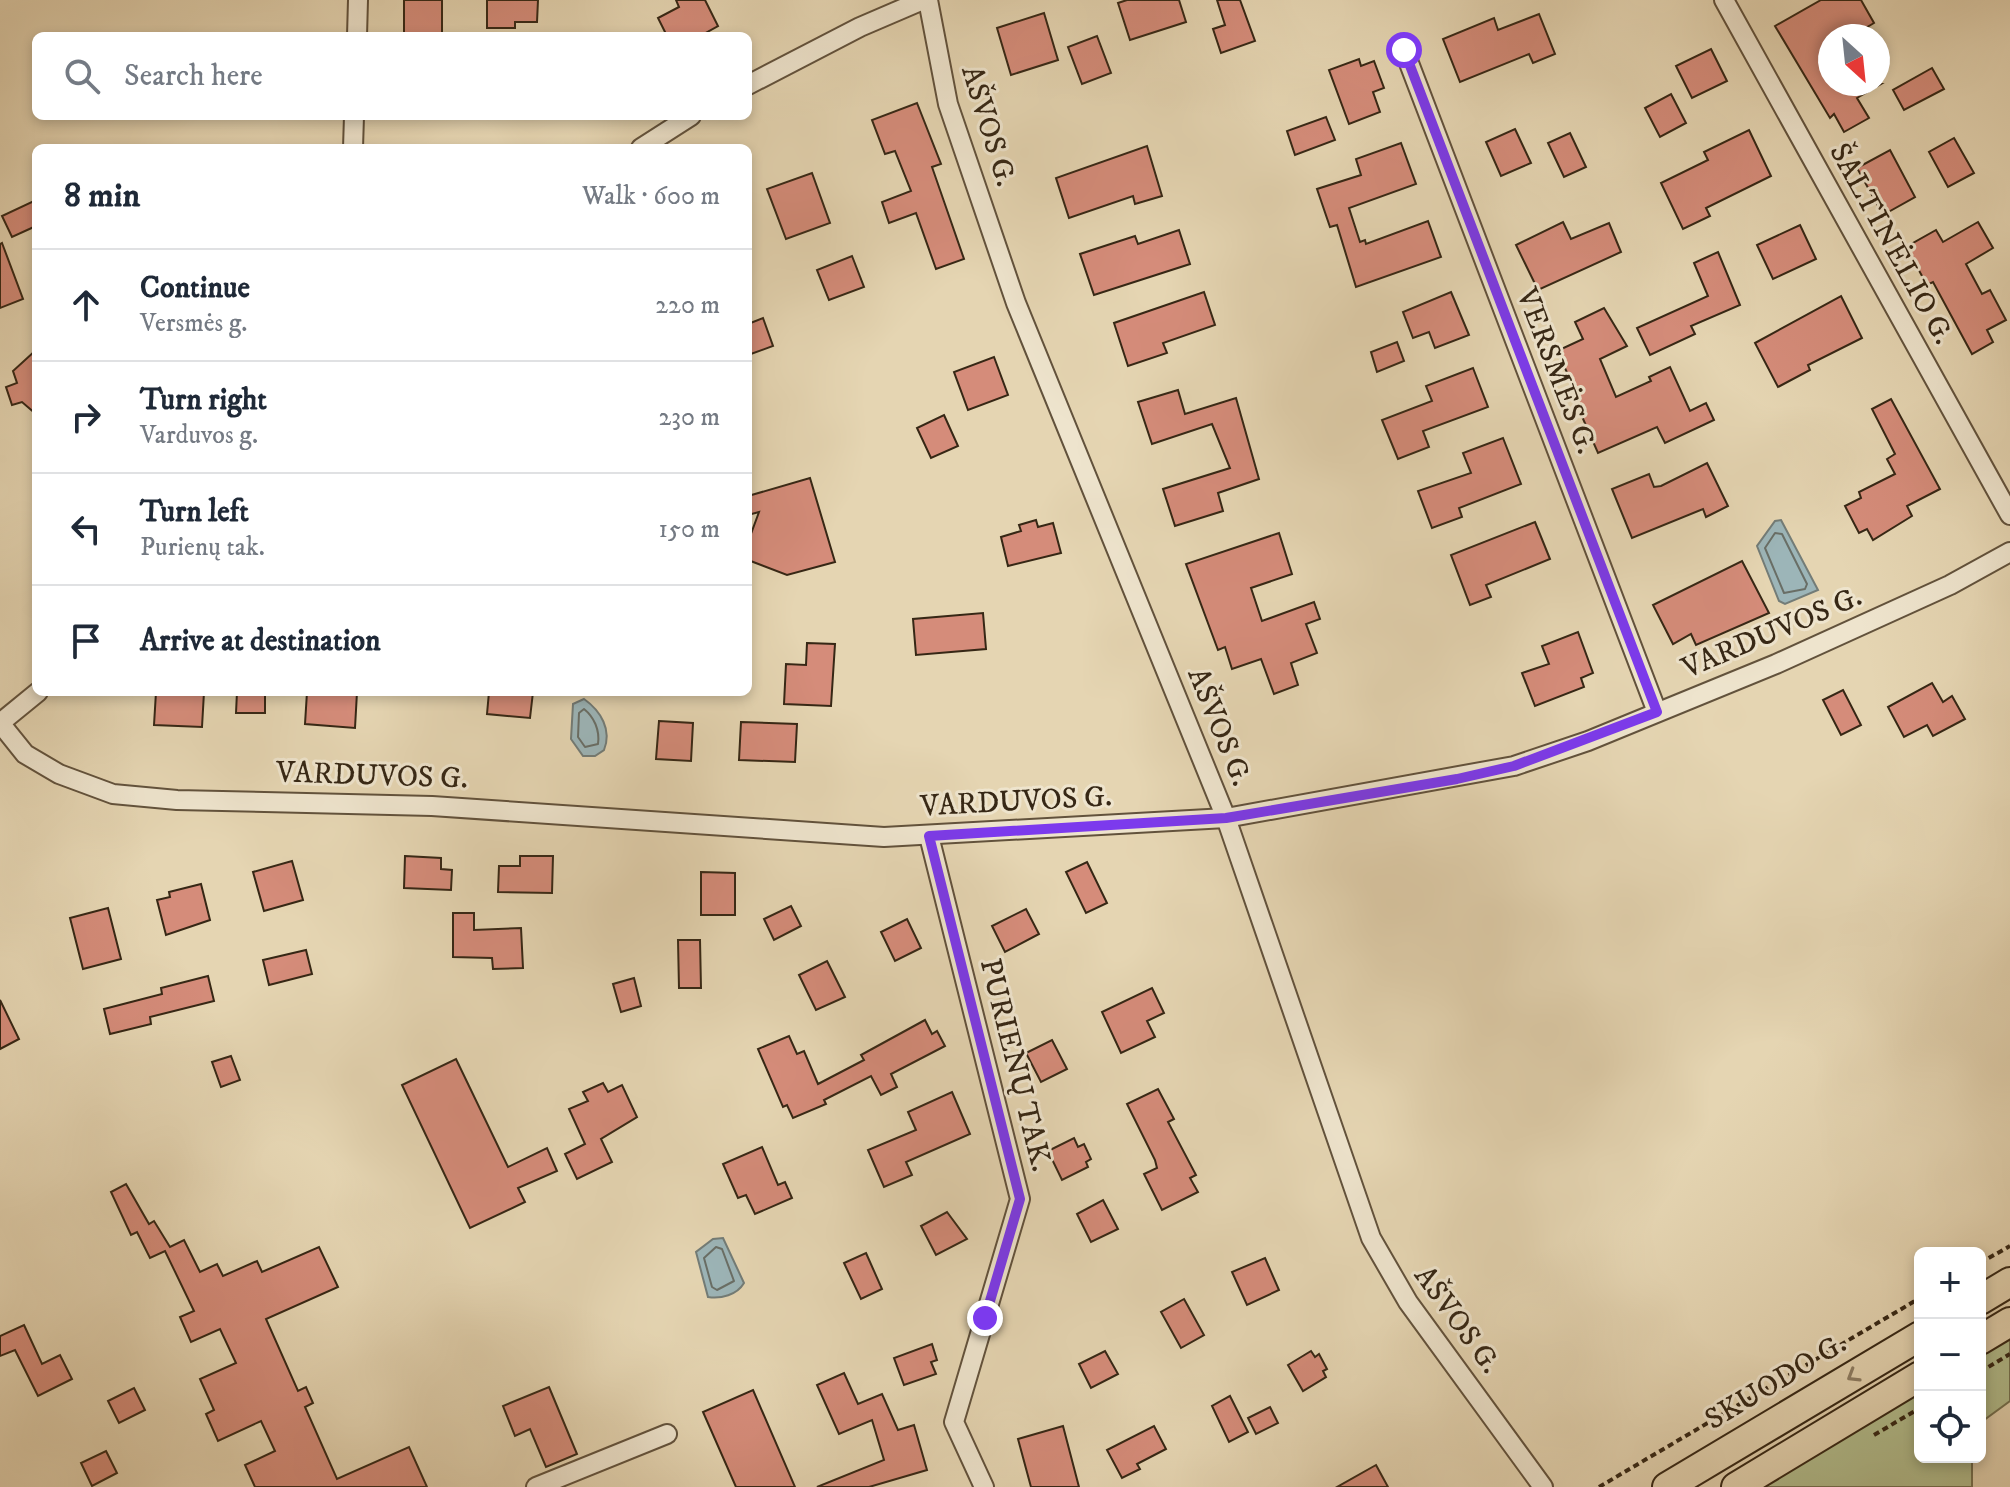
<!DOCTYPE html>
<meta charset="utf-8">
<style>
:root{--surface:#fff;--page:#f6f6f7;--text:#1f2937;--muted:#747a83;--line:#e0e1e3}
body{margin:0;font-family:"IM FELL DW Pica",serif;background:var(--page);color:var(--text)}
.controls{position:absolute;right:24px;bottom:24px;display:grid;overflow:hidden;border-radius:12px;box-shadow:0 4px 12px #0003}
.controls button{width:72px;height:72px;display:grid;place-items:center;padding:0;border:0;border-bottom:2px solid var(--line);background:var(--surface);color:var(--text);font:40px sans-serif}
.compass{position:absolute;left:1818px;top:24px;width:72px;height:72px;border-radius:50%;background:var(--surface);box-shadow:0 4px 12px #0003;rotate:153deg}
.stop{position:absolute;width:24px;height:24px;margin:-18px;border:6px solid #7c3aed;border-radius:50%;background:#fff}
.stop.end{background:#7c3aed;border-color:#fff;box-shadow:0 2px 8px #0008}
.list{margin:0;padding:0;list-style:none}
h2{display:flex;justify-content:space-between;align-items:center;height:104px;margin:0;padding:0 32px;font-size:34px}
h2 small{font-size:26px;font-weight:400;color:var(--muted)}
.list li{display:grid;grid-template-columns:52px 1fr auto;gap:24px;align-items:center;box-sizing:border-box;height:112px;padding:0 32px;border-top:2px solid var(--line)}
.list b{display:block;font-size:30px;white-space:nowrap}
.list p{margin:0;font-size:26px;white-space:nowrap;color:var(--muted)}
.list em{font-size:26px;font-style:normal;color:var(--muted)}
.icon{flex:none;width:44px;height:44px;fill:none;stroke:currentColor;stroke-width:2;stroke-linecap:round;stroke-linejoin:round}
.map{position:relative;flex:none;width:2010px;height:1487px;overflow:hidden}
.search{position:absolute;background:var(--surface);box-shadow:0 4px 12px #0003;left:32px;top:32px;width:720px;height:88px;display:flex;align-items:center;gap:20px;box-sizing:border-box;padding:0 28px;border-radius:12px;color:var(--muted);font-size:30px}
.panel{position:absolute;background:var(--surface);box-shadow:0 4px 12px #0003;left:32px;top:144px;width:720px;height:552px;border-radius:12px}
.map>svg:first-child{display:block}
</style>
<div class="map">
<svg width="2010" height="1487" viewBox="0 0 2010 1487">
<rect width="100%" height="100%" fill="#e5d5b2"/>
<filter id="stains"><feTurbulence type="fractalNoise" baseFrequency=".0025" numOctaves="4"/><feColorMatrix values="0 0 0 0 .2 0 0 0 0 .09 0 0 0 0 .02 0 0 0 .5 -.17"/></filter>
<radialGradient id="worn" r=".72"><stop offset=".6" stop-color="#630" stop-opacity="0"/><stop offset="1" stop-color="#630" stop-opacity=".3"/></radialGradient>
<g fill="#b2be8e" stroke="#747252" stroke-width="2">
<polygon points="2010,1337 2010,1401 1980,1423 1980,1355"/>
<polygon points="1920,1391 1920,1457 1972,1457 1972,1487 1759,1487"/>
</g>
<g fill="#9cb5b8" stroke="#737c77" stroke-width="2">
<polygon points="1781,520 1818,590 1785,604 1779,601 1757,546 1775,521"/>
<path d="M584 699C601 711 612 730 604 750L595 756H583L571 739 573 704Z"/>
<path d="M723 1238 744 1283C737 1295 721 1299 708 1297L696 1252 713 1239Z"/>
</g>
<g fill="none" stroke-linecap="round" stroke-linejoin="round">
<g stroke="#696e66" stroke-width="2">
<polygon points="1775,533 1782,534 1807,584 1805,589 1784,593 1765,548"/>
<path d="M584 709C594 717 600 730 598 744L585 747 578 737 579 713Z"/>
<polygon points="716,1247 722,1249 734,1281 717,1290 712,1287 704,1258"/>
</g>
</g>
<g fill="#d58c7a" stroke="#362715" stroke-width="2">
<rect x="404" y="0" width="38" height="34"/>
<polygon points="487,0 538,0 537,22 515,22 515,28 487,28"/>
<polygon points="676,0 705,0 718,26 700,36 667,36 658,18 679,7"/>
<polygon points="1127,0 1179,0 1186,22 1130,40 1118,3"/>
<polygon points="1217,0 1240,0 1255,41 1221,53 1213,29 1225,25"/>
<polygon points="1821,0 1861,0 1874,23 1852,36 1830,36 1830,84 1881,84 1857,98 1869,118 1844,132 1834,114 1830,118 1775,26"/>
<polygon points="1044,13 1058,60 1011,75 997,28"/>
<polygon points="1539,14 1555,54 1533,63 1529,54 1460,82 1443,39 1494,18 1498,30"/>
<polygon points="1097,36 1111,73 1082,84 1068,47"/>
<polygon points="1711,49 1727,81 1692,98 1676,66"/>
<polygon points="1359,59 1361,66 1374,61 1384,88 1373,92 1380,112 1349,124 1329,70"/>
<polygon points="1932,68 1944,89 1904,110 1893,90"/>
<polygon points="1671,94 1686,123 1660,137 1645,108"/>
<polygon points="917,103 941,164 932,167 964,259 936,269 916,213 889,223 882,202 911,191 895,151 885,154 872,120"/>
<polygon points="1326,117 1335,140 1295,155 1287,131"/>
<polygon points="1515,129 1531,163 1501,176 1486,142"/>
<polygon points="1749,130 1771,176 1706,208 1710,216 1683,229 1661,183 1708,160 1704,152"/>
<polygon points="1570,133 1586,167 1564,177 1548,143"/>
<polygon points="1954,138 1974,173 1948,187 1929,152"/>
<polygon points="1401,143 1416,184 1349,208 1360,242 1365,240 1366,244 1428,221 1441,257 1356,287 1337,225 1330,227 1317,189 1361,175 1356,159"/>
<polygon points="1147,146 1162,196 1135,204 1133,196 1069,218 1056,178"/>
<polygon points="1890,150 1915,197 1883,215 1857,168"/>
<polygon points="812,173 830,223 786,239 767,189"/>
<polygon points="36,200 36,226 12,237 2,216"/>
<polygon points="1563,222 1571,239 1609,223 1621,252 1538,290 1516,245"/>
<polygon points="1978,222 1993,248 1966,264 1982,294 1990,290 2006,320 1987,330 1993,342 1972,354 1933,282 1927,285 1906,247 1936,230 1943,242"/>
<polygon points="1800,225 1816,259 1773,279 1757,245"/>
<polygon points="1179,230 1190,264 1094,295 1080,254 1135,236 1138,244"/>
<polygon points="2,243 23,299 0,308 0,244"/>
<polygon points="1718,252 1740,305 1691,326 1695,334 1650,355 1637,328 1708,296 1694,263"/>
<polygon points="852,256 864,287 829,300 817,270"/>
<polygon points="1204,292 1215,325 1163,343 1167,353 1128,366 1114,323"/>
<polygon points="1451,292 1469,335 1435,348 1429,332 1413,338 1403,312"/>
<polygon points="1841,296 1862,338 1808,365 1810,370 1778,387 1755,343"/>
<polygon points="1604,308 1627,346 1600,359 1616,397 1651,381 1649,377 1670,367 1690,411 1706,403 1714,420 1665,443 1657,427 1598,453 1573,396 1577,394 1557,351 1583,339 1575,322"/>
<polygon points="763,318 773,346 748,355 748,324"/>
<polygon points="1397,342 1404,361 1377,372 1371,352"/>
<polygon points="36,350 36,414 22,402 12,405 6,387 17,383 13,371"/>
<polygon points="994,357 1008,395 968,410 954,372"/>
<polygon points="1473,368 1488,407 1423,431 1429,447 1398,459 1382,420 1432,401 1426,386"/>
<polygon points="1178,390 1185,414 1236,398 1259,479 1218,493 1223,511 1175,526 1163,489 1230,468 1212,424 1152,444 1138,402"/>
<polygon points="1891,399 1940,489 1907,506 1912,516 1873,540 1867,529 1859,533 1845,506 1861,498 1859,492 1895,474 1887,459 1895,454 1872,409"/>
<polygon points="944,415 958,446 931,458 917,428"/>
<polygon points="1503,438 1521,484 1459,508 1462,517 1432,528 1418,491 1471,473 1463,453"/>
<polygon points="1707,463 1728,506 1706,517 1703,509 1632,538 1612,489 1649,474 1654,487 1661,486"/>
<polygon points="810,478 835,562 787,575 748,560 748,542 759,512 748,515 748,496"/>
<polygon points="1036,520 1038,527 1053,523 1061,553 1008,566 1001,537 1021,531 1019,525"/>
<polygon points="1535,522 1550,559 1486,585 1491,597 1470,605 1451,555"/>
<polygon points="1279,533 1292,574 1251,588 1262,621 1314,602 1320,619 1306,624 1317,653 1291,663 1298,685 1274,694 1261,659 1232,669 1225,647 1218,650 1186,564"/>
<polygon points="1742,561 1769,613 1696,645 1691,634 1673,644 1653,605"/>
<polygon points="983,613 986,649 916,655 913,619"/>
<polygon points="1578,632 1593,673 1581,678 1584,687 1535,706 1522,673 1549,664 1542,646"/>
<polygon points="807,643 835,644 831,706 784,704 786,664 806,665"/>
<polygon points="1932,683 1943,702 1952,696 1965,719 1933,736 1927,725 1904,737 1888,707"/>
<polygon points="1843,690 1861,725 1841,735 1823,700"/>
<polygon points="156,692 204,692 202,727 154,725"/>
<polygon points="237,692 265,692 265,713 236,713"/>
<polygon points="307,692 357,692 355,728 305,724"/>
<polygon points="489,692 533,692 530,718 487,714"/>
<polygon points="659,721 693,723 691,761 656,759"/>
<polygon points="741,722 797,724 795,762 739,760"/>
<polygon points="405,856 441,858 441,869 452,870 451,890 404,888"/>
<polygon points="520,856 553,856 552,893 498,892 499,866 520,866"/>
<polygon points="292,861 303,900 264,911 253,872"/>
<polygon points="1087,862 1107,903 1086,913 1066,872"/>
<polygon points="701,872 735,873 735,915 701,915"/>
<polygon points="201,884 210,920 166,935 157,900 170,897 169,892"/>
<polygon points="791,906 801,926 774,940 764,919"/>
<polygon points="108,908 121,959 83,969 70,918"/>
<polygon points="1026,909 1039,934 1005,952 992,926"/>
<polygon points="453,913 474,913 474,930 521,928 523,968 493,969 492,958 453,957"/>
<polygon points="907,919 921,948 895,961 881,932"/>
<polygon points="678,940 700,940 701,988 679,988"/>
<polygon points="306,950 312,974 269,985 263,960"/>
<polygon points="827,961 845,997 816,1010 799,975"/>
<polygon points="208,976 214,1001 150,1017 151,1024 110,1034 104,1009 162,994 161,988"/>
<polygon points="634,978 641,1006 621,1012 613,984"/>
<polygon points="1152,988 1164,1013 1147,1021 1155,1037 1121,1053 1102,1012"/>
<polygon points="0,1000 19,1039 0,1049"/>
<polygon points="925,1020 932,1034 937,1031 945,1046 891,1074 897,1087 881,1095 871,1076 824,1100 826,1104 793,1118 787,1105 783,1107 758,1049 789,1036 797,1054 804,1051 818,1084 864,1060 861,1055"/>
<polygon points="1052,1040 1067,1069 1041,1082 1026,1053"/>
<polygon points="231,1056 240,1080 221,1087 212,1062"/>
<polygon points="456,1059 508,1167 547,1148 557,1171 518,1188 525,1202 470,1228 402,1085"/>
<polygon points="603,1083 608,1092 622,1085 637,1117 601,1139 612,1162 577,1179 565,1154 585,1144 569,1109 588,1101 583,1092"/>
<polygon points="1158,1089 1174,1119 1168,1122 1196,1175 1190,1178 1198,1192 1162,1210 1144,1174 1157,1168 1155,1160 1127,1104"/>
<polygon points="952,1092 970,1134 906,1162 912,1175 884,1187 868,1150 916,1130 908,1112"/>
<polygon points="1074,1138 1078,1147 1084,1144 1091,1159 1086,1162 1088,1167 1062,1180 1048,1151"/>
<polygon points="762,1147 778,1185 785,1182 792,1198 755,1214 746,1195 738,1198 723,1164"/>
<polygon points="126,1184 149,1224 154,1221 170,1247 184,1240 200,1272 217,1264 223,1276 257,1261 262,1272 319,1247 338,1287 266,1319 298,1391 306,1387 313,1403 305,1407 337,1479 409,1447 427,1487 255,1487 245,1465 275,1451 261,1421 218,1441 206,1414 214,1410 200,1379 236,1363 220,1329 191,1342 180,1317 194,1311 165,1251 150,1258 137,1232 131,1235 111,1192"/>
<polygon points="1103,1200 1118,1229 1091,1242 1077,1214"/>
<polygon points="947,1212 967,1239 936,1255 921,1226"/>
<polygon points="866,1253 882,1289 861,1299 844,1263"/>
<polygon points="1265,1258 1279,1290 1247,1305 1232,1272"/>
<polygon points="1184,1299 1204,1335 1181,1348 1161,1312"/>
<polygon points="24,1325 42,1364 60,1355 72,1379 38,1396 15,1350 0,1356 0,1336"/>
<polygon points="932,1344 937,1360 931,1362 936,1374 904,1385 894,1358"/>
<polygon points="1105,1351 1118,1374 1091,1388 1079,1364"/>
<polygon points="1311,1351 1315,1357 1319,1354 1327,1369 1323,1371 1326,1377 1303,1391 1288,1365"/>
<polygon points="844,1373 858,1404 882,1394 898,1430 914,1425 927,1470 869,1487 817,1487 884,1460 872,1420 839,1434 817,1385"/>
<polygon points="549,1387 577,1454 546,1467 530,1429 515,1436 503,1406"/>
<polygon points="134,1388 145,1410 119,1423 108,1401"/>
<polygon points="753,1390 795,1487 736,1487 703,1412"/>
<polygon points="1230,1396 1248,1432 1229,1442 1212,1406"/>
<polygon points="1270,1407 1278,1423 1256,1434 1248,1418"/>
<polygon points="1063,1426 1079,1487 1031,1487 1018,1439"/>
<polygon points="1154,1426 1166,1449 1137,1464 1140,1469 1122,1478 1107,1450"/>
<polygon points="106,1451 117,1473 92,1486 81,1463"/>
<polygon points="1376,1465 1388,1487 1337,1487"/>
</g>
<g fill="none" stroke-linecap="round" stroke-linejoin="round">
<g stroke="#62523c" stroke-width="22">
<g id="street">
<polyline points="928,0 948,104 1016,303 1226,818 1371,1238 1408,1302 1543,1487"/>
<polyline points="1724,0 2010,515"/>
<polyline points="357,36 358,0"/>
<polyline points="1404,50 1657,712"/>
<polyline points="748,85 860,27 923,0"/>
<polyline points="353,148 354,116"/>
<polyline points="641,148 691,116"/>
<polyline points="0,723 25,754 59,774 113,794 177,800 432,806 884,837 1226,818 1514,766 1588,741 1776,664 1950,585 2010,552"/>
<polyline points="0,723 38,692"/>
<polyline points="929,836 1020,1199 954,1422 984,1487"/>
<polyline points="536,1487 667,1434"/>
</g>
</g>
<g stroke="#362715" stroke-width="32">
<g id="primary">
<polyline points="1980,1300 2010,1282"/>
<polyline points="1980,1340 2010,1322"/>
<polyline points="1667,1487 1920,1336"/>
<polyline points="1736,1487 1920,1376"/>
</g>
</g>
<g stroke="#362715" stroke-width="4" stroke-dasharray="6 4" stroke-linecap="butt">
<polyline points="1980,1263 2010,1246"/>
<polyline points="1980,1372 2010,1354"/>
<polyline points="1874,1435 1920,1408"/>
<polyline points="1599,1487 1920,1298"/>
</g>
<use href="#street" stroke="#eee4cd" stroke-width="18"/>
<use href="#primary" stroke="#e5d5b2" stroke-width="28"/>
</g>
<defs><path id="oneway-chevron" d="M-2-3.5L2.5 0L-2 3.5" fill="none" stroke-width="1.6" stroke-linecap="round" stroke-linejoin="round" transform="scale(2)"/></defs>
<use stroke="#8e7e64" href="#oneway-chevron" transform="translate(1853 1376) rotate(149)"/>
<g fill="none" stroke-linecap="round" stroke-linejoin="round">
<polyline stroke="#7c3aed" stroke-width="10" points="985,1318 1020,1199 929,836 1226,818 1457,779 1514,766 1657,712 1404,50"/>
</g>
<g text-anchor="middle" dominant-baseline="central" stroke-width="6" stroke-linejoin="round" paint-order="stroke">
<g font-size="30" fill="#362715" stroke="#eee4cd">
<text transform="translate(988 126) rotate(73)">AŠVOS G.</text>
<text transform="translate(1891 244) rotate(61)">ŠALTINĖLIO G.</text>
<text transform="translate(1556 371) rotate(69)">VERSMĖS G.</text>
<text transform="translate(1772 633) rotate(-23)">VARDUVOS G.</text>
<text transform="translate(1219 727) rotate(68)">AŠVOS G.</text>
<text transform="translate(372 776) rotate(2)">VARDUVOS G.</text>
<text transform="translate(1016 802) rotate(-3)">VARDUVOS G.</text>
<text transform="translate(1015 1065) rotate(76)">PURIENŲ TAK.</text>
<text transform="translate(1457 1320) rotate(54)">AŠVOS G.</text>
<text transform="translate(1776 1382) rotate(-31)">SKUODO G.</text>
</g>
</g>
<rect width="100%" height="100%" filter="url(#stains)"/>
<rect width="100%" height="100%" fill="url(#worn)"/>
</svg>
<div class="controls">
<button>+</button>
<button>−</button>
<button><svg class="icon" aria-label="locate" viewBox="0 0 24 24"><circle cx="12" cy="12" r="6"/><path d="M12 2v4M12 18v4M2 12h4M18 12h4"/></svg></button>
</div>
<svg class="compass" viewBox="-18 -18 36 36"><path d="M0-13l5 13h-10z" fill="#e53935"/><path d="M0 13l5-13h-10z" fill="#747a83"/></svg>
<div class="stop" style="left:1404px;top:50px"></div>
<div class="stop end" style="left:985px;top:1318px"></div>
<div class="search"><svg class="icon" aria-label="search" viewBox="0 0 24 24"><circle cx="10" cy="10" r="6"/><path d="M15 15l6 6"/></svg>Search here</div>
<section class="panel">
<h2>8 min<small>Walk · 600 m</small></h2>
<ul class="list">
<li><svg class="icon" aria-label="ahead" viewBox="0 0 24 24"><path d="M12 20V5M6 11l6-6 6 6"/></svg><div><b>Continue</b><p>Versmės g.</p></div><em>220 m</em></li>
<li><svg class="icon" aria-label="right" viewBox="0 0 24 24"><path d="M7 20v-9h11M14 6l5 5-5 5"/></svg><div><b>Turn right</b><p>Varduvos g.</p></div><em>230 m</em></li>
<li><svg class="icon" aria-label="left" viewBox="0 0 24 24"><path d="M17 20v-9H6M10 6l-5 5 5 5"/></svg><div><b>Turn left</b><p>Purienų tak.</p></div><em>150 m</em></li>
<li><svg class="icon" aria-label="arrive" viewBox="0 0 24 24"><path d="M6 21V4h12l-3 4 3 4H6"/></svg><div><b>Arrive at destination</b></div></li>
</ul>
</section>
</div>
